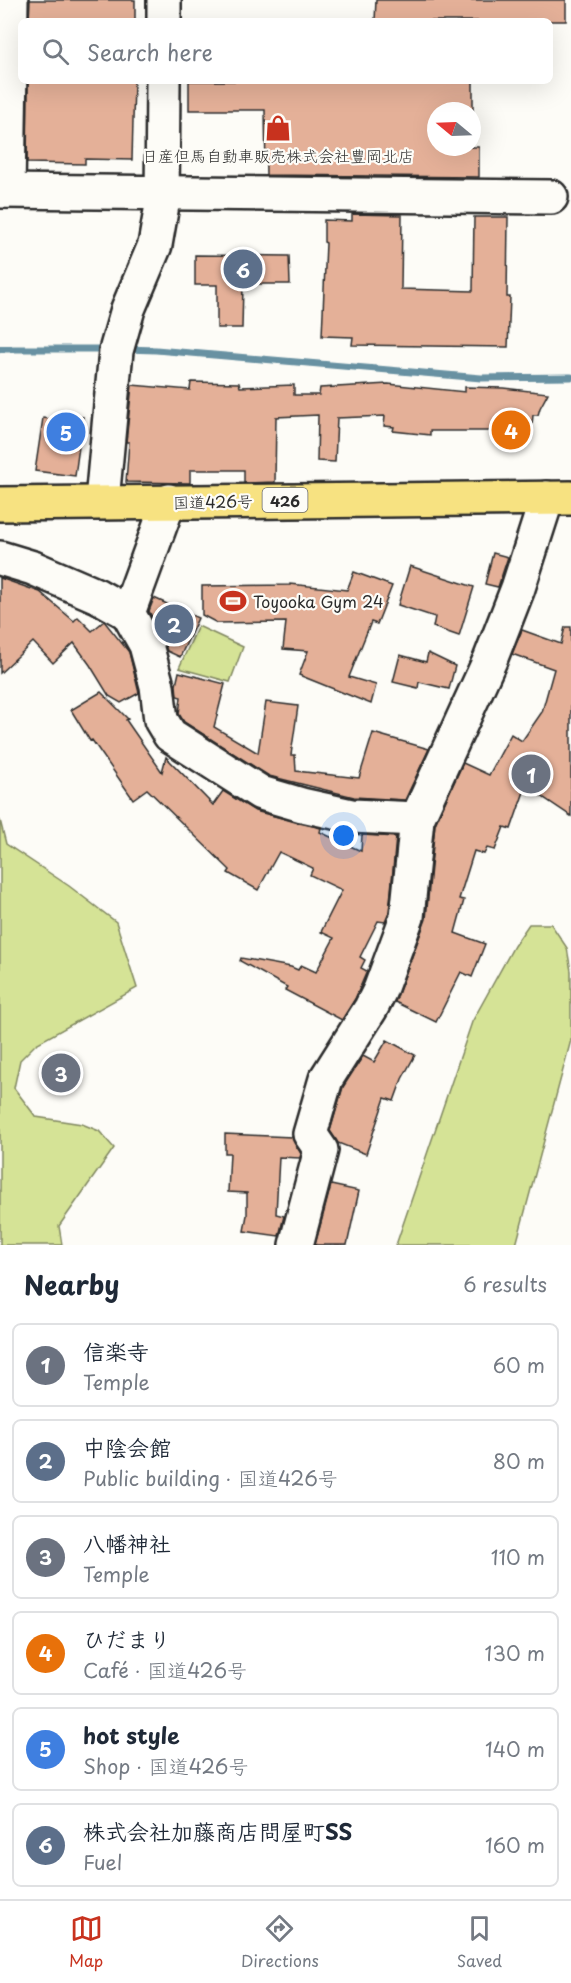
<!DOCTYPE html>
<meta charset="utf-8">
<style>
:root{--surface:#fff;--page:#f2f2f3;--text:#1f2937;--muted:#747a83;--line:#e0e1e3;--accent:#c8321e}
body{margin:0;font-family:"Playpen Sans","Klee One",sans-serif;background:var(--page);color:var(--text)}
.compass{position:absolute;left:427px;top:102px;width:54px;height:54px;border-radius:50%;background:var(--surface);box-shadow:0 6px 24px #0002;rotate:289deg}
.you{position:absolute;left:344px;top:836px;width:21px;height:21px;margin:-15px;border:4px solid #fff;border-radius:50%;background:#1a73e8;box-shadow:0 0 0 9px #1a73e833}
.badge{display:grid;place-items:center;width:39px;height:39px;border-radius:50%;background:var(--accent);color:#fff;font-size:20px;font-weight:700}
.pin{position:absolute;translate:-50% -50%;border:3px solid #fff;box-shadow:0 2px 6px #0006}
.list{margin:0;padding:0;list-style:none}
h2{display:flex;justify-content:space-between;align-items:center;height:78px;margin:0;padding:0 24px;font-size:26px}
h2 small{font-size:20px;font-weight:400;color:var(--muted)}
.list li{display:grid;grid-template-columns:39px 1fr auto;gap:18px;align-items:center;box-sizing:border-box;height:84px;margin:0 12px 12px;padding:0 12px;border:2px solid var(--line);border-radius:9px}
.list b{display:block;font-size:22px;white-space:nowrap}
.list p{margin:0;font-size:20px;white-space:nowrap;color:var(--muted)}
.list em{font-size:20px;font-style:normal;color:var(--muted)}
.icon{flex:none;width:33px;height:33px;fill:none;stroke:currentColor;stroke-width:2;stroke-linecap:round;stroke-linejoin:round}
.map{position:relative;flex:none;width:571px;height:1245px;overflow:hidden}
.search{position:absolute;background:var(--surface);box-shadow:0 6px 24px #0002;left:18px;right:18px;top:18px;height:66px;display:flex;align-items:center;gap:15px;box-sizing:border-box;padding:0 21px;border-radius:9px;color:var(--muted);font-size:22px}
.sheet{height:654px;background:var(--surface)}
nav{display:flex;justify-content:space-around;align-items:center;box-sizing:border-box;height:84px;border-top:2px solid var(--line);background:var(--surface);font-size:16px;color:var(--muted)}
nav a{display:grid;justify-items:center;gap:3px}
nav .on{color:var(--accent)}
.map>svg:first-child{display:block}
</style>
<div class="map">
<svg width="571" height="1245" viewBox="0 0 571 1245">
<rect width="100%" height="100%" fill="#fdfcf7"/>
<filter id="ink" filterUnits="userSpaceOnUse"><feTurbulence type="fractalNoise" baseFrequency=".0167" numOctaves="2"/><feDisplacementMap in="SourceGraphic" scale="12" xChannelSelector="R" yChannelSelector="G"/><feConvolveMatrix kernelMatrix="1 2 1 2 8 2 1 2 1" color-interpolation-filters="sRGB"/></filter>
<g filter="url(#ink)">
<g fill="#d5e396" stroke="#808760" stroke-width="1.5">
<polygon points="198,626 243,647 230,682 179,668"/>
<polygon points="0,820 6,844 69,886 116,922 137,988 36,1044 20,1060 14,1088 36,1117 82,1124 99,1131 114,1148 59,1226 62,1245 0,1245"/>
<polygon points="529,924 551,924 567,948 571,971 571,1040 516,1245 396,1245 472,1022 514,946"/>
</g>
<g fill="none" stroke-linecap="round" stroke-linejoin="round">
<g stroke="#6891a2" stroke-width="7">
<polyline points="0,349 108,349"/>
<polyline points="125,349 156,350 481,378 571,377"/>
</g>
</g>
<g fill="#e4b098" stroke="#2b2b2b" stroke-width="1.5">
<polygon points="30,0 135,0 135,21 29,21"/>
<polygon points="376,0 566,0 566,21 375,21"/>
<polygon points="28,81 134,81 132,160 85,159 85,164 27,163"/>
<polygon points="189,81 473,81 473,111 436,111 436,147 479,147 479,177 266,175 265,110 189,110"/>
<polygon points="352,214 402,215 401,289 473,291 474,217 508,217 507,297 510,297 508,347 352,345 353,337 322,336 326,243 324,242 324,220 352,221"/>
<polygon points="195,255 289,256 290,284 243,284 242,328 217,328 217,285 195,285"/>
<polygon points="191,382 239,383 240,387 294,385 294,395 319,395 320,388 388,384 465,392 465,387 503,388 548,393 540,408 538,415 533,415 531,435 503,431 430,431 430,435 393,431 394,427 384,426 385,416 337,418 335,462 317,461 318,415 276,417 275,482 244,483 244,470 190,470 190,483 126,482 129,442 126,442 132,385 190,390"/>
<polygon points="59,414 83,417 75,476 35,471 43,418 58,420"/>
<polygon points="493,553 508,557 498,587 485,584"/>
<polygon points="410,566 474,587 459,636 433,627 435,617 398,605"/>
<polygon points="354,572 392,586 377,624 371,622 349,677 376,685 371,704 299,675 308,651 283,649 286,622 217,623 202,615 202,586 290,585 290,584 347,590"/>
<polygon points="0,578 40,592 74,621 78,617 92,631 104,621 129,652 139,693 121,703 109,696 90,665 74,643 53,663 33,642 0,673"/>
<polygon points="154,598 198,618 180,657 167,651 162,636 149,611"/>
<polygon points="565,627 571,627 571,816 526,786 511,829 504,827 495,850 487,848 484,854 474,851 459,899 464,900 455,933 485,944 472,977 461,972 436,1022 395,1002 426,919 435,824 463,763 489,775 511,734 522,741 542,712 554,669 512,654 522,630 561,644"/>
<polygon points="428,653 455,666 449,689 419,682 418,688 393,682 400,655 426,662"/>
<polygon points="179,672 225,684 214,727 258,753 266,702 298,706 291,755 295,755 296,771 359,778 373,733 429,749 405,800 354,797 269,776 184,722 179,714 181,697 177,696 176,685"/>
<polygon points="101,692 128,719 126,720 162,772 166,757 213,805 223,791 255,811 321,828 320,832 361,851 362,835 396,837 389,913 385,922 378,921 360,957 365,960 361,968 367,971 355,999 342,1020 285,990 287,987 240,961 241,958 291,967 298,970 301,965 316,972 334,938 321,932 342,890 310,875 313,868 279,852 258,890 228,873 230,870 147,789 133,799 92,740 90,741 71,710"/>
<polygon points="387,1040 415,1055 402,1079 394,1101 385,1098 366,1154 338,1143 330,1131 343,1087 363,1056 374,1062"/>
<polygon points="225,1134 292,1137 301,1154 300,1158 279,1157 276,1214 284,1216 279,1236 244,1231 247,1215 247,1193 228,1192 230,1153 225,1153"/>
<polygon points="331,1185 359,1191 347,1245 315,1245"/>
</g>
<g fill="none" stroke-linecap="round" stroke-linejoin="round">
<g stroke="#2b2b2b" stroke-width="38">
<g id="minor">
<polyline points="164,21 164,0"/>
<polyline points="0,191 551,197"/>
<polyline points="8,191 11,0"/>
<polyline points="102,501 116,351 128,309 155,245 162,205 163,81"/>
<polyline points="0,558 33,568 98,596 128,613 146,645 157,686 161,720 170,735 261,793 302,805 352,816 417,819"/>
<polyline points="128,613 169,501"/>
<polyline points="296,1245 321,1150 310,1134 326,1079 371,1008 380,990 407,917 417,819 490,660 518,588 547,498"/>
</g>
</g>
<g stroke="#2b2b2b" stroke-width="38">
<polyline id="highway" points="0,504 571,498"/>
</g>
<use href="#minor" stroke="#fdfcf7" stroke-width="33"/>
<use href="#highway" stroke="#f7e281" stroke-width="33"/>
</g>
</g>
<defs>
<g id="shop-bare" transform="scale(2.07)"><path d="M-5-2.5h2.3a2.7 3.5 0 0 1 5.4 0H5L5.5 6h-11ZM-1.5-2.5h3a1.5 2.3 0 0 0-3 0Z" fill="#c8321e" stroke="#fdfcf7" stroke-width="2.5" paint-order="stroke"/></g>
<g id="stadium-bare" transform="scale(2.07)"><path d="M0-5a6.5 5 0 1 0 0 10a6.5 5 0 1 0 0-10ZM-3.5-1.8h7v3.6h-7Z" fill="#c8321e" stroke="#fdfcf7" stroke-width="2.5" paint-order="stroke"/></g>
</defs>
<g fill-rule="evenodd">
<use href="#shop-bare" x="278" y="128"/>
<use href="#stadium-bare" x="233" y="601"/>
</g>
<g text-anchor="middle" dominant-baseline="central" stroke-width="4.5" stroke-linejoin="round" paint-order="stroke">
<rect fill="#fdfcf7" stroke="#6a6a68" stroke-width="1.5" x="262.5" y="488" width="45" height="24" rx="4.5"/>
<g font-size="15" font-weight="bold" fill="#2b2b2b">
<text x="285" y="500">426</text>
</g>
<g font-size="16" fill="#2b2b2b" stroke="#fdfcf7">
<text x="278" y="155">日産但馬自動車販売株式会社豊岡北店</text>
<text x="253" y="601" text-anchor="start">Toyooka Gym 24</text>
</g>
<g font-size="16" fill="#2b2b2b" stroke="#fdfcf7">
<text transform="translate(213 501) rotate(-1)">国道426号</text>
</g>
</g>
</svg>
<svg class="compass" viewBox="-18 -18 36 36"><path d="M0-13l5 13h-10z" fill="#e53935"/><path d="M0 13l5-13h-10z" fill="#747a83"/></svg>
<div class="you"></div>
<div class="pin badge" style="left:531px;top:774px;background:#6b7280">1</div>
<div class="pin badge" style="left:174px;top:624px;background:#5c6f8a">2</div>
<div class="pin badge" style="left:61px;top:1073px;background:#6b7280">3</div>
<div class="pin badge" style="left:511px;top:430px;background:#e8710a">4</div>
<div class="pin badge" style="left:66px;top:432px;background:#3f7fe0">5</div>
<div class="pin badge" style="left:243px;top:269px;background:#5c6f8a">6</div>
<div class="search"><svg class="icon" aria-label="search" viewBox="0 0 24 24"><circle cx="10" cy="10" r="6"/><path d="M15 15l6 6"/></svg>Search here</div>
</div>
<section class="sheet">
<h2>Nearby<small>6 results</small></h2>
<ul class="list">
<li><span class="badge" style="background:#6b7280">1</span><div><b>信楽寺</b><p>Temple</p></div><em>60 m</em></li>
<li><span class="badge" style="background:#5c6f8a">2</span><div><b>中陰会館</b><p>Public building · 国道426号</p></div><em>80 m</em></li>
<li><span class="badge" style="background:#6b7280">3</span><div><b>八幡神社</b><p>Temple</p></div><em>110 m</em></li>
<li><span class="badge" style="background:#e8710a">4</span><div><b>ひだまり</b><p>Café · 国道426号</p></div><em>130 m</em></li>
<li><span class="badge" style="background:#3f7fe0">5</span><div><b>hot style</b><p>Shop · 国道426号</p></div><em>140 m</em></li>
<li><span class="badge" style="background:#5c6f8a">6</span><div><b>株式会社加藤商店問屋町SS</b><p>Fuel</p></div><em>160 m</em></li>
</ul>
</section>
<nav>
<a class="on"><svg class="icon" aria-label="map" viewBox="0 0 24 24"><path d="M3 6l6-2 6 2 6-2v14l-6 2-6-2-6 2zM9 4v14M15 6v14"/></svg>Map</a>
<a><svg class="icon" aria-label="directions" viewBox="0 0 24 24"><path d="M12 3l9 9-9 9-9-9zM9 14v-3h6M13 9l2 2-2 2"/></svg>Directions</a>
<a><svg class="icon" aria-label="saved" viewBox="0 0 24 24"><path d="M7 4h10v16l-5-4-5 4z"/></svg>Saved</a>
</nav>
